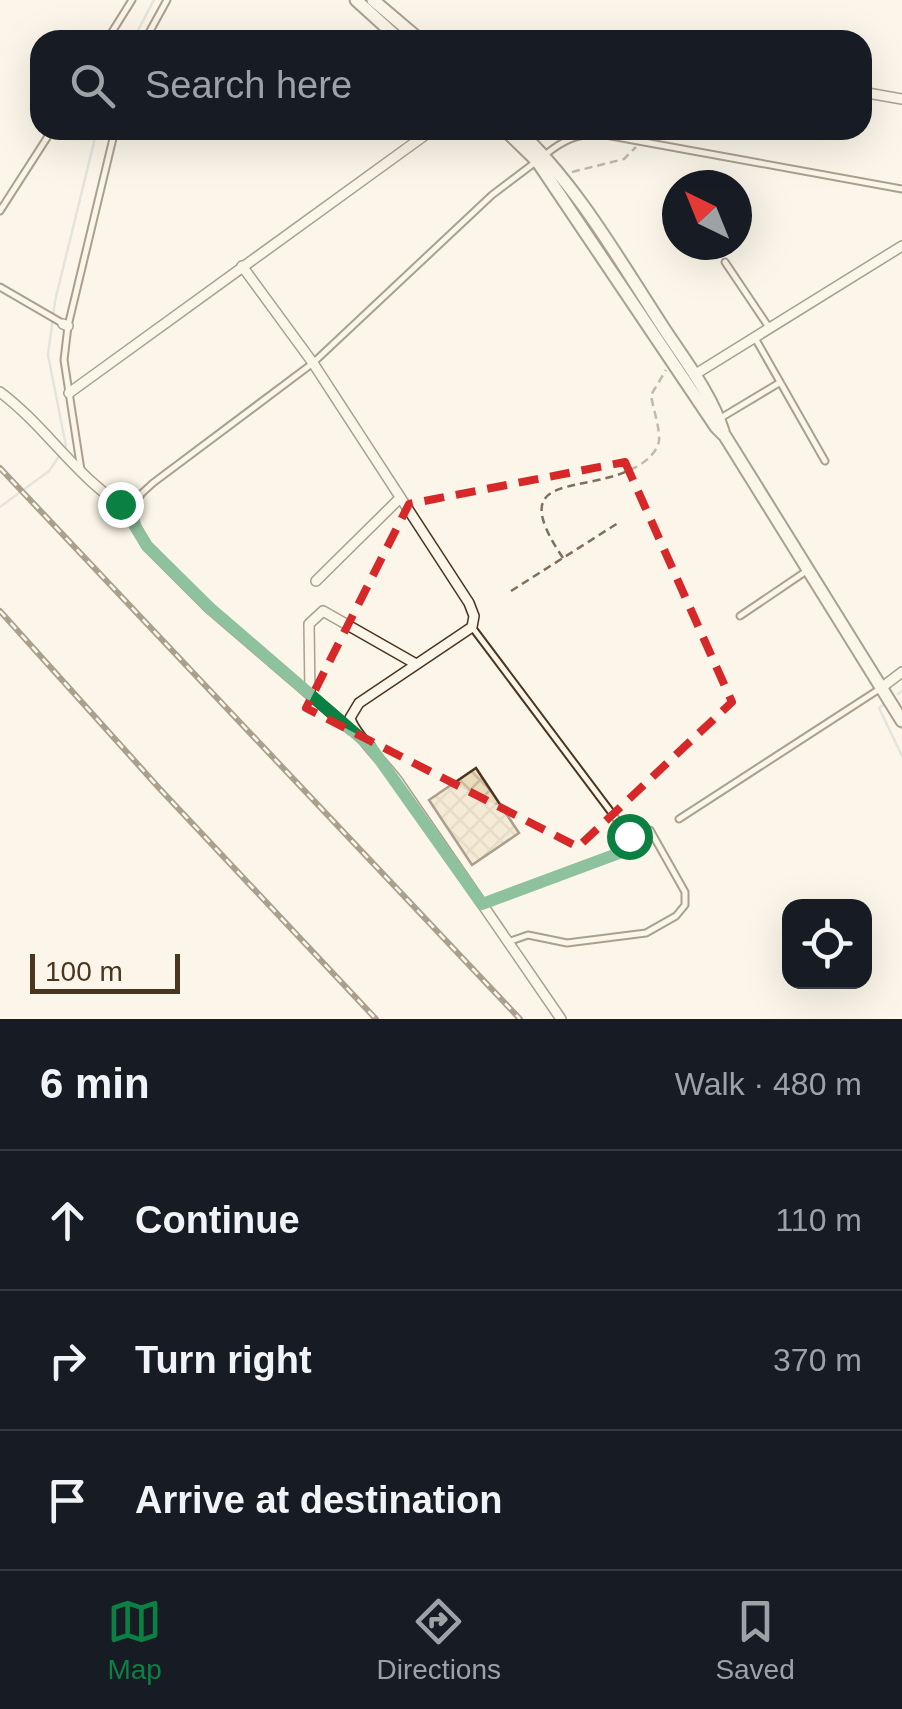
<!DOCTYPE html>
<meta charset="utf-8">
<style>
:root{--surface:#171b24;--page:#20242c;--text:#f1f3f6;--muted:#9ea1a6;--line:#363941;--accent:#0b8043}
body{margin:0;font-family:Arial,sans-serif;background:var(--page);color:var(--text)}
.controls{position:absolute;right:30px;bottom:30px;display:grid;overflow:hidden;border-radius:20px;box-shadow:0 10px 40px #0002}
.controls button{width:90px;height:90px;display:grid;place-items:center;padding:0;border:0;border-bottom:2px solid var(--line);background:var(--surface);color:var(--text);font:50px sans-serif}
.compass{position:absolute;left:662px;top:170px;width:90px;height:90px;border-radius:50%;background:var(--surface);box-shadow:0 10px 40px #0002;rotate:317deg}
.scale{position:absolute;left:30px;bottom:25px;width:150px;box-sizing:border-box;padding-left:10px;border:5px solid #4a3520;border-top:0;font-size:28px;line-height:35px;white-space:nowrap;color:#4a3520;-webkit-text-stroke:8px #fbf6e9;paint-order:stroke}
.stop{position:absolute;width:30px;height:30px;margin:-22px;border:8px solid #0b8043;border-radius:50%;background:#fff}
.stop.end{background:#0b8043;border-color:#fff;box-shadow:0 2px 10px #0008}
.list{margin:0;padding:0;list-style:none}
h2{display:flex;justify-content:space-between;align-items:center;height:130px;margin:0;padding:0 40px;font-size:42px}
h2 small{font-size:32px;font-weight:400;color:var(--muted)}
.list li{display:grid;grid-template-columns:65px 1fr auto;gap:30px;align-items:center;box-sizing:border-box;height:140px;padding:0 40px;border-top:2px solid var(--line)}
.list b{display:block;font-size:38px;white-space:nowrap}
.list em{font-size:32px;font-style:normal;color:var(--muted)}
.icon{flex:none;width:55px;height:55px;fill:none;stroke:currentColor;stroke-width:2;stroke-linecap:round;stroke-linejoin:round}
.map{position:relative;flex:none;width:902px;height:1019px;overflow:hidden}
.search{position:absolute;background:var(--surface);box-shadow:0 10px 40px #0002;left:30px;right:30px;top:30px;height:110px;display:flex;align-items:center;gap:25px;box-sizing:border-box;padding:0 35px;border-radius:30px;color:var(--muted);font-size:38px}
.sheet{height:550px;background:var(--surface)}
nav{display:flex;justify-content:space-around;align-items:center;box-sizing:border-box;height:140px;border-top:2px solid var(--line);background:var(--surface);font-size:28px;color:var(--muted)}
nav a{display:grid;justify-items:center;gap:5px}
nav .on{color:var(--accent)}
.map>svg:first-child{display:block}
</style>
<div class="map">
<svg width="902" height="1019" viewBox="0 0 902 1019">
<defs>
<pattern id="building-cross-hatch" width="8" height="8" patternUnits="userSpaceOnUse" patternTransform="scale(2.5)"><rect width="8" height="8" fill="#ecdcbc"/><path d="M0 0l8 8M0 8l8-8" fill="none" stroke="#ccbda1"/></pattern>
</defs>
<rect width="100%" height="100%" fill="#fbf6e9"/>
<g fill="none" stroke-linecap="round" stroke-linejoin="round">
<g stroke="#c9cecd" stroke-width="2.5">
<polyline points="133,40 154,0"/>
<polyline points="0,507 49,471 66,446 48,355 55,301 97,130"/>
<polyline points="898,694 902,691"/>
<polyline points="885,704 879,708 902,756"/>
</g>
</g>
<polygon fill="url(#building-cross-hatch)" stroke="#4a3520" stroke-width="2.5" points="476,768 519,833 472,865 429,800"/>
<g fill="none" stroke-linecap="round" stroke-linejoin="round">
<g stroke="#4a3520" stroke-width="9">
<g id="service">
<polyline points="107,40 132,0"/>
<polyline points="145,40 167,0"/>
<path d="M546 154C564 140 576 134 600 134L902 189"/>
<polyline points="0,211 52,130"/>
<polyline points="725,262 768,326"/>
<polyline points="0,287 62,323"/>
<polyline points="755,338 825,461"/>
<polyline points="719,419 779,383"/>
<polyline points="81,470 64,360 68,326 115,130"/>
<polyline points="132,512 141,494 153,483 313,363 492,195 537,161"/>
<polyline points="740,616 805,572"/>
<polyline points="472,627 629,836 629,844 622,853 482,903"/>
<polyline points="679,819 881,688"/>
<polyline points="508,942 528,935 567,943 646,933 676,916 685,905 685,892 650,830"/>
</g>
</g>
<g stroke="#4a3520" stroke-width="12">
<g id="minor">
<polyline points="862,92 902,99"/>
<path d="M242 266 313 363 469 603 474 616 472 627 359 703 350 718C354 734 385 764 397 780L561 1019"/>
<polyline points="63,324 68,326"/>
<polyline points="694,375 902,246"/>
<path d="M0 392C48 428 78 481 132 512L135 526 147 546 209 608 351 730"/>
<polyline points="69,393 432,130"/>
<polyline points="316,581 399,499"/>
<polyline points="881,688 902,672"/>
<polyline points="310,695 309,624 323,611 416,664"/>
</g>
</g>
<g stroke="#4a3520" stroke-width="15">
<g id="tertiary">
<polyline points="356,0 400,40"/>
<polyline points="373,0 420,40"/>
<polyline points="505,130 537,161 716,427 725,436 902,721"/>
<path d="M518 130C576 184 618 258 661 324 683 358 711 393 723 431"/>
</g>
</g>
<g stroke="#7f6f5c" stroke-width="2.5" stroke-dasharray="8 5" stroke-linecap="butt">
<polyline points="572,172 624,159 636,147"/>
<path d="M563 558C501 466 588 498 641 464 649 459 657 451 659 441 660 427 653 409 651 395L666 370"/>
<polyline points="511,591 618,523"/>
</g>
<use href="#service" stroke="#fbf6e9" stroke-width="5"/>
<use href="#minor" stroke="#fbf6e9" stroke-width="9"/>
<use href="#tertiary" stroke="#fbf6e9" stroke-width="11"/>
<g stroke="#4a3520" stroke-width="6">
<g id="rail">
<polyline points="0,468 520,1019"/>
<polyline points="0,611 159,788 376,1019"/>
</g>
</g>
<use href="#rail" stroke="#fbf6e9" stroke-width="2.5" stroke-dasharray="8" stroke-linecap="butt"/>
</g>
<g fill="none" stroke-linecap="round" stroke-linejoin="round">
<polyline stroke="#0b8043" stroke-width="12" points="120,504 132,512 135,526 147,546 210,608 370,746 482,904 622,852 630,844 629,836"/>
</g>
<path d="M0 0H902V1019H0ZM625 462 732 702 578 847 306 708 409 504Z" fill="#fbf6e9" fill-opacity=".55" fill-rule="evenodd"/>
<path fill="none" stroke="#d62828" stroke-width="8" stroke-dasharray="20 12" stroke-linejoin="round" d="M625 462 732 702 578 847 306 708 409 504Z"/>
</svg>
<div class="controls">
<button><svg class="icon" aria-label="locate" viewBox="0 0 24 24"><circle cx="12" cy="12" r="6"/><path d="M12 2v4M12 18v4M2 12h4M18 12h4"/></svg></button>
</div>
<svg class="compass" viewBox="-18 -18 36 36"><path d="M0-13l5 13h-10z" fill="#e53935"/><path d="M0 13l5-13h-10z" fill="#9ea1a6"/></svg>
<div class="scale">100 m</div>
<div class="stop" style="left:629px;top:836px"></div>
<div class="stop end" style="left:120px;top:504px"></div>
<div class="search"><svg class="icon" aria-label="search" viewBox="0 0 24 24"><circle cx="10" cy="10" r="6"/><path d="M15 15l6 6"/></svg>Search here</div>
</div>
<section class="sheet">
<h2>6 min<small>Walk · 480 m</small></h2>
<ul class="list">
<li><svg class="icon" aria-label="ahead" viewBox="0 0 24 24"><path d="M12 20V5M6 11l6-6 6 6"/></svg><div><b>Continue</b></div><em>110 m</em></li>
<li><svg class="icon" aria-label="right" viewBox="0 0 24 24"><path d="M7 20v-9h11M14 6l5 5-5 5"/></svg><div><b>Turn right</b></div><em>370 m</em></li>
<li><svg class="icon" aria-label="arrive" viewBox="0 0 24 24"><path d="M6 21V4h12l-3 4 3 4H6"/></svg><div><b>Arrive at destination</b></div></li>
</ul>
</section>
<nav>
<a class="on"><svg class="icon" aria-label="map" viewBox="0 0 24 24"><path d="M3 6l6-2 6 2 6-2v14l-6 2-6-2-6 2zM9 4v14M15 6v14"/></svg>Map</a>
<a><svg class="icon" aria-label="directions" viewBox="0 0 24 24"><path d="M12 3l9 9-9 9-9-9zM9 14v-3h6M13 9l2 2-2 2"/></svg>Directions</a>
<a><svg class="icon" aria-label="saved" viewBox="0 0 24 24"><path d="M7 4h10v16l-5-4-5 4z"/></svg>Saved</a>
</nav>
